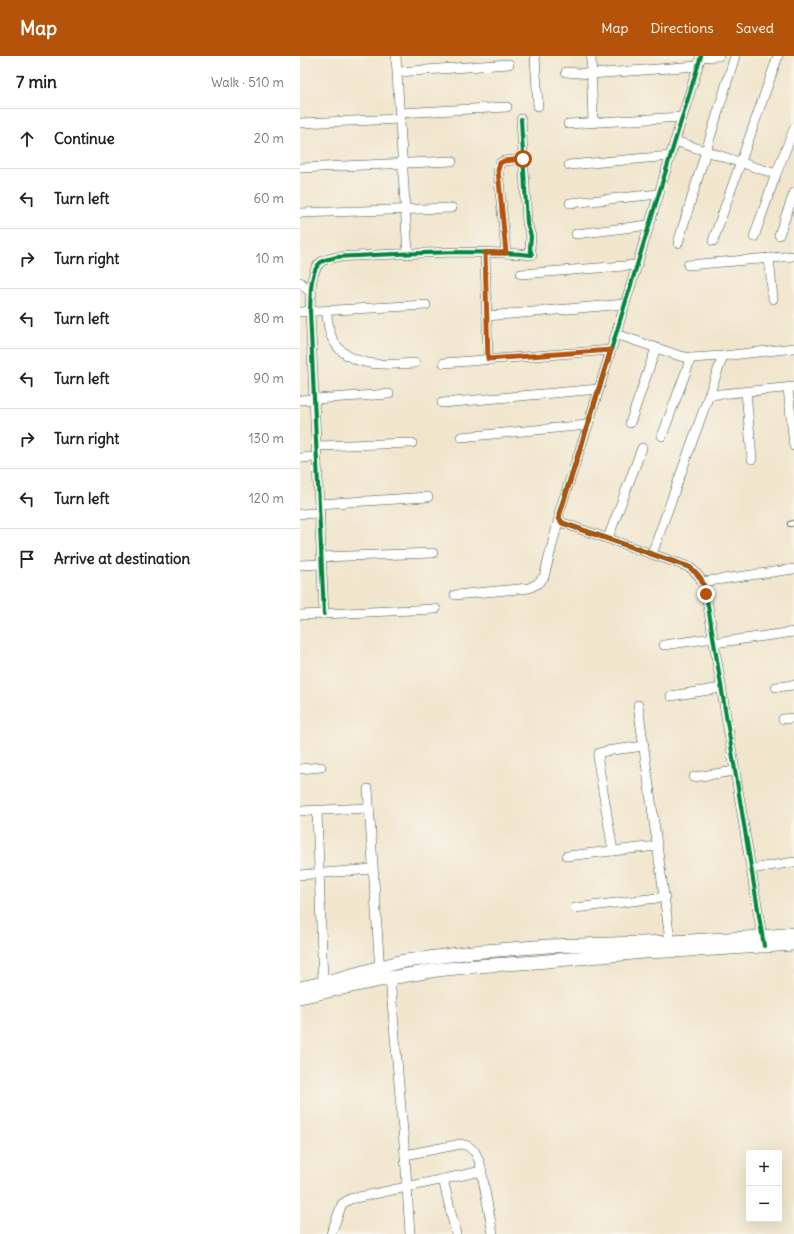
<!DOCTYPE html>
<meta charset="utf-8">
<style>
:root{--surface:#fff;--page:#f2f2f2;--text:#222;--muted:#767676;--line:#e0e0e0;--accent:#b45309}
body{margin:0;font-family:Delius,sans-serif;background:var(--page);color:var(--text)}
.controls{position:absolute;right:12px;bottom:12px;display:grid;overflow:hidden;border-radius:4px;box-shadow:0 4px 16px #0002}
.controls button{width:36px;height:36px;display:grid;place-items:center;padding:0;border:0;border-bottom:1px solid var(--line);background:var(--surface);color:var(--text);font:20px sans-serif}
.stop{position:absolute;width:12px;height:12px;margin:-9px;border:3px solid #b45309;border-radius:50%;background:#fff}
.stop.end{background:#b45309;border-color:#fff;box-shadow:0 1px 4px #0008}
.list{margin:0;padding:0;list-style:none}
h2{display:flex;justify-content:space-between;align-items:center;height:52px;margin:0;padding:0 16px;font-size:17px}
h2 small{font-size:13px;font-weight:400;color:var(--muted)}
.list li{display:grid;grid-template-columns:26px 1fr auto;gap:12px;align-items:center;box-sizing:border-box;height:60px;padding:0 16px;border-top:1px solid var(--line)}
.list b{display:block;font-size:15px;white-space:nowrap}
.list em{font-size:13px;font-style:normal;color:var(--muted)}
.icon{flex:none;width:22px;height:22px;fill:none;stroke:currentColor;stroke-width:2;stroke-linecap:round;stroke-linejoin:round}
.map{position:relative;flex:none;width:494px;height:1178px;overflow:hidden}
header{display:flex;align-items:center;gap:24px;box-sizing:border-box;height:56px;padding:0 20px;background:var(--accent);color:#fff}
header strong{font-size:19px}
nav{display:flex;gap:22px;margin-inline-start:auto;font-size:14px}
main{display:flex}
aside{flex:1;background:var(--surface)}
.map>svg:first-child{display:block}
</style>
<header>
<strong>Map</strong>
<nav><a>Map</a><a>Directions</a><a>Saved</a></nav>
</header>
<main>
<aside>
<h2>7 min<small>Walk · 510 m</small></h2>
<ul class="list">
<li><svg class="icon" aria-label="ahead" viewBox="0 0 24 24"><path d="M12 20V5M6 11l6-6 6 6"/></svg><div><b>Continue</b></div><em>20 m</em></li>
<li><svg class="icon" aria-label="left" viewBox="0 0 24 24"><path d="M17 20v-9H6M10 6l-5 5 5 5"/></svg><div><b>Turn left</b></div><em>60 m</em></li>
<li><svg class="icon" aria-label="right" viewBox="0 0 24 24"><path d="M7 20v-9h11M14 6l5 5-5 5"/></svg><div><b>Turn right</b></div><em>10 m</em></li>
<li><svg class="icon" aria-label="left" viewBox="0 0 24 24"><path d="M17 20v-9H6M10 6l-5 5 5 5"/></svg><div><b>Turn left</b></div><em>80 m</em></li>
<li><svg class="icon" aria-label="left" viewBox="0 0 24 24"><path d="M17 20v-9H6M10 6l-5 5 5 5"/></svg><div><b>Turn left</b></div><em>90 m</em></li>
<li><svg class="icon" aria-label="right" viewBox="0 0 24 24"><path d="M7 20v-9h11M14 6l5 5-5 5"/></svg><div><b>Turn right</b></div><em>130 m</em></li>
<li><svg class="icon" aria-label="left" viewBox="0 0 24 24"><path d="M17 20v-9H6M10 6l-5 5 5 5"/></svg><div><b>Turn left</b></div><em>120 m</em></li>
<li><svg class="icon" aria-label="arrive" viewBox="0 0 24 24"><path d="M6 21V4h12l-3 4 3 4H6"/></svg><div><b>Arrive at destination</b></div></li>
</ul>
</aside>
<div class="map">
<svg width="494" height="1178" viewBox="0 0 494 1178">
<rect width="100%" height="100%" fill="#f7f3e8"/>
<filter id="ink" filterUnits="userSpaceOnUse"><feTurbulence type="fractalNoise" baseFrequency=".025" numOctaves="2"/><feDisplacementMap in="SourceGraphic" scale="8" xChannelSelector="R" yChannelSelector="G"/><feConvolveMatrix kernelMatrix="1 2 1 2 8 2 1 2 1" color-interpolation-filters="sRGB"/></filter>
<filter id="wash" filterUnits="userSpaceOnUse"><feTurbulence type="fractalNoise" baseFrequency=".012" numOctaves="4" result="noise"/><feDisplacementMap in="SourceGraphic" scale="16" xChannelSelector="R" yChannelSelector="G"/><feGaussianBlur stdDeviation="0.9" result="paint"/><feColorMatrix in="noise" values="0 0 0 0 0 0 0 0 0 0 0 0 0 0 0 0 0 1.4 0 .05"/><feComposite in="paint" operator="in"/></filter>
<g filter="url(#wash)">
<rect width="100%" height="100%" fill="#f1e6cd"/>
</g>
<g filter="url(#ink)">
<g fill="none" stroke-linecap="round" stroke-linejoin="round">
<g stroke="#3e564b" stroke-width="6">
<polyline id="service" points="490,468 494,467"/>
</g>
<g stroke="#3e564b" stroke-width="10">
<g id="minor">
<polyline points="96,0 108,198"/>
<polyline points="235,0 238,50"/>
<polyline points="291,0 293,67"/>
<path d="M401 0 288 369 259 457V462L263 467 389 511C401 520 402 524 406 538L463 886"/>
<polyline points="400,1 419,0"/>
<polyline points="98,16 209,8"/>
<polyline points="266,16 291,18 397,10"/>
<polyline points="100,57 207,51"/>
<polyline points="0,67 101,63"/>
<polyline points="268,68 382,61"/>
<polyline points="375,85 476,118"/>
<polyline points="269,109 370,100"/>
<polyline points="0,112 152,105"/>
<polyline points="270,147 359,138"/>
<polyline points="0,157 152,152"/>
<polyline points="276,178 349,169"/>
<polyline points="479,179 494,137"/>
<polyline points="454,181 476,118 494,73"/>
<polyline points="413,185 478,0"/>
<polyline points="378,187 435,0"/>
<polyline points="185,197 188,303"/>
<polyline points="206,197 198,114 200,107 204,105 223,103"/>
<polyline points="469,202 473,243"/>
<polyline points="388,209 494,200"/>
<polyline points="221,218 337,209"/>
<polyline points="0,226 12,238"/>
<path d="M26 255C28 263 28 274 32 282 47 313 86 309 115 307"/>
<polyline points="0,256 126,249"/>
<polyline points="187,260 325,248"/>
<polyline points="316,278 380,300 391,302 423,300 494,292"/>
<polyline points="144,307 311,294"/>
<polyline points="488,332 494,390"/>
<polyline points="446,336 452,403"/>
<polyline points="409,339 494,331"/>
<polyline points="0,344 89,338"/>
<polyline points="142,347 299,333"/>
<polyline points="330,367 356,292"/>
<polyline points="362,380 391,302"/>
<polyline points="161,381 288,369"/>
<polyline points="17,390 112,387"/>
<polyline points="0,402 17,401"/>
<polyline points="19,448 128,441"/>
<polyline points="0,458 20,457"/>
<polyline points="308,482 342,392"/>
<polyline points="352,498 423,300"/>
<polyline points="22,501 133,497"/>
<polyline points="0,509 22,508"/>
<polyline points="402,526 494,513"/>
<polyline points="155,539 229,532 237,528 244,521 259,462"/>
<path d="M24 558 10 255C11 242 9 215 21 206 25 203 31 203 36 201 101 198 167 193 232 199L230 192 231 180 227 167 221 63"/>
<polyline points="0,559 136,553"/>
<polyline points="414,587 494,576"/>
<polyline points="364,589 413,582"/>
<polyline points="476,631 494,629"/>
<polyline points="371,640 421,632"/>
<polyline points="338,649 371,891"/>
<polyline points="483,663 494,662"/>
<polyline points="0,713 21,711"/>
<polyline points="394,721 435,715"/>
<polyline points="68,733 80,916"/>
<polyline points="0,755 69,752"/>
<polyline points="17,755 23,927"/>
<polyline points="313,795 298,705 299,697 306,695 344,690"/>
<polyline points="267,800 357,790"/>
<polyline points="451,813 494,806"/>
<polyline points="0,819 72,813"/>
<polyline points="275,852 365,841"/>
<polyline points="90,922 105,1099 110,1178"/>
<polyline points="105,1099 161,1088 168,1090 175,1096 180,1107 193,1178"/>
<polyline points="143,1123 156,1178"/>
<polyline points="31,1178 42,1148 50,1143 182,1115"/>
</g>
</g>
<g stroke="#3e564b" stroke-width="14">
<g id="secondary">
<polyline points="0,932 23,927 99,906 172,896 248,890 371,886 462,881 494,878"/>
<polyline points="0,941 90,922 137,914 176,910 236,906 344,896 416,893 494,888"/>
</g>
</g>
<use href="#service" stroke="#fff" stroke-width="4.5"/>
<use href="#minor" stroke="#fff" stroke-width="9"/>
<use href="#secondary" stroke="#fff" stroke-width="13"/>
<g stroke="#f7f3e8" stroke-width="6">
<g id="cycleway">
<path d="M401 0 288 369 259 457V462L263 467 389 511C401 520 402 524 406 538L464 890"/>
<path d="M24 558 10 255C11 242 9 215 21 206 25 203 31 203 36 201 101 198 167 193 232 199L230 192 231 180 227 167 221 63"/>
</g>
</g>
<use href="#cycleway" stroke="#00873e" stroke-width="4"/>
</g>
</g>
<g fill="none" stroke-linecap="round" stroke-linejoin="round" filter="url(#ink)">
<path stroke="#b45309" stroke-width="5" d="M223 103 204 105 200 107 198 114 206 197H185L188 303 311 294 260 457 259 462 262 467 389 511C401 520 402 523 406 538"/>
</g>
</svg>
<div class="controls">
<button>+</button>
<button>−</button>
</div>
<div class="stop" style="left:223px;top:103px"></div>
<div class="stop end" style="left:406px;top:538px"></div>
</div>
</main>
